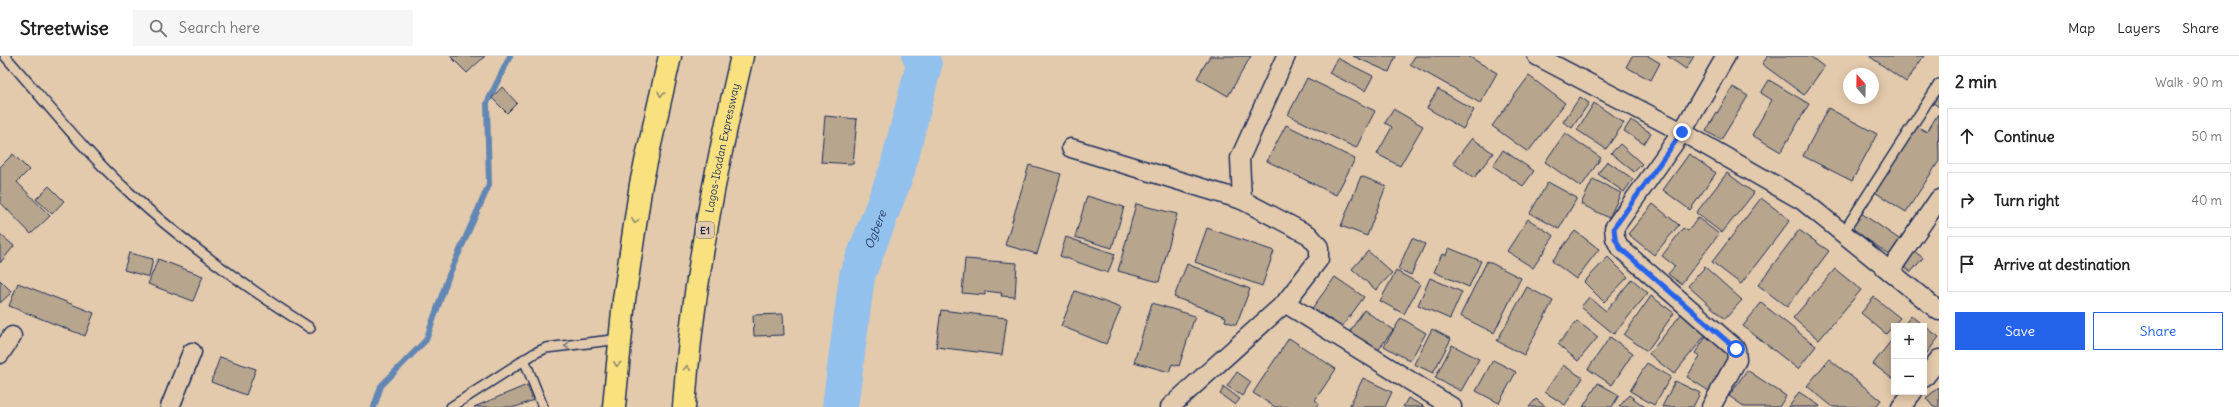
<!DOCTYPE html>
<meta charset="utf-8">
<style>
:root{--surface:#fff;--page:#f6f6f6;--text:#222;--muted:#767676;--line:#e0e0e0;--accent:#2563eb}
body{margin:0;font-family:Delius,sans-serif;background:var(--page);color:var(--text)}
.controls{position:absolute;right:12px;bottom:12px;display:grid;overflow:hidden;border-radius:0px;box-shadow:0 2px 10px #0003}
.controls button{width:36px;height:36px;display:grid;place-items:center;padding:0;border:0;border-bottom:1px solid var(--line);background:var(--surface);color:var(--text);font:20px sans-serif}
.compass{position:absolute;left:1843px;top:12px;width:36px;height:36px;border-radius:50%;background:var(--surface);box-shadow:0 2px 10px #0003;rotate:340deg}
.stop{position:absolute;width:12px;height:12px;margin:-9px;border:3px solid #2563eb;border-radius:50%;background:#fff}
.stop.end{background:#2563eb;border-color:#fff;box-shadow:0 1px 4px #0008}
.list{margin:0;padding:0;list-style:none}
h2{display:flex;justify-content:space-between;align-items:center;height:52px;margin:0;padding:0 16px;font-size:17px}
h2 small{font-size:13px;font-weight:400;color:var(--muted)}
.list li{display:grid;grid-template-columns:26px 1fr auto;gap:12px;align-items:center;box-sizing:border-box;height:56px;margin:0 8px 8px;padding:0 8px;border:1px solid var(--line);border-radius:0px}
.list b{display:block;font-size:15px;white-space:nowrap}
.list em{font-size:13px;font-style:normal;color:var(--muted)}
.actions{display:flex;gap:8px;padding:12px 16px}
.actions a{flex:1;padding:9px 0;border:1px solid var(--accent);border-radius:0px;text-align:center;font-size:14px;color:var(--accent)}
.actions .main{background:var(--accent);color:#fff}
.icon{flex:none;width:22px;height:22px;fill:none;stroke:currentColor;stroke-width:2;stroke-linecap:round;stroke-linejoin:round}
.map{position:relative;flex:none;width:1939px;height:351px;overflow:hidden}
header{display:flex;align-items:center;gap:24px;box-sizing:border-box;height:56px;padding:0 20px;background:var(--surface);border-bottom:1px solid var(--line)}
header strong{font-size:19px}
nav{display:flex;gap:22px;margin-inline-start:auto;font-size:14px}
.search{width:280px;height:36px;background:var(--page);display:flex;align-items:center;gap:10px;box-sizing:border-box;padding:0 14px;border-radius:0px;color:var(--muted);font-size:15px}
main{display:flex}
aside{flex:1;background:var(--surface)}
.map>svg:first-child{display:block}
</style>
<header>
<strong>Streetwise</strong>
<div class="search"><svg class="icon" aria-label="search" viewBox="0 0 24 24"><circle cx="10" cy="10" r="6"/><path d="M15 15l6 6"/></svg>Search here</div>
<nav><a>Map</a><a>Layers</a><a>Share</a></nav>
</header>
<main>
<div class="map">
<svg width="1939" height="351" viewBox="0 0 1939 351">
<rect width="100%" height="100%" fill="#e4caac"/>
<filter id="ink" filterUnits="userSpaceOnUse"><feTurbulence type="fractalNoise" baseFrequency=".025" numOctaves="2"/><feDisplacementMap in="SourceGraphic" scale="8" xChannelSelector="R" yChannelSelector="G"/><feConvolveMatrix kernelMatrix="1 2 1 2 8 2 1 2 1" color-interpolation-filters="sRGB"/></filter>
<g filter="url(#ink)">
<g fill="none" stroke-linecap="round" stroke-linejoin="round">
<polyline stroke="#6287b4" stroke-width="6" points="374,351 381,330 426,284 449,219 489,129 487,47 510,0"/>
<path stroke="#92c1ed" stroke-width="36" id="s1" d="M840 351 857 220 897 115 924 9 920 0"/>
</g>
<g fill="#b8a58d" stroke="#1b2f5e">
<polygon points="450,0 485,0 467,17"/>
<polygon points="1210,0 1251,0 1228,40 1197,22"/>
<polygon points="1353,0 1396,0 1389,16"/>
<polygon points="1415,0 1468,0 1497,17 1480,47 1410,8"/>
<polygon points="1632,0 1648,0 1660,7 1651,24 1626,11"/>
<polygon points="1667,0 1694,0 1686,13"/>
<polygon points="1768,0 1810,0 1824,11 1804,39 1762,8"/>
<polygon points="1869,0 1924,0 1906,26"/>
<polygon points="1337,2 1373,20 1365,35 1329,17"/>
<polygon points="1529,20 1565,47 1528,96 1492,70"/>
<polygon points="1307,22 1375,55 1356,92 1288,59"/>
<polygon points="1769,24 1809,48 1781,96 1752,79 1772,44 1761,37"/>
<polygon points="502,31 517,47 507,57 492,42"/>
<polygon points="1733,31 1748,40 1721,84 1706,75"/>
<polygon points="1438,33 1474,54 1463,73 1427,52"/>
<polygon points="1939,38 1939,51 1933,47"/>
<polygon points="1580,41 1589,47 1572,72 1563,66"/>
<polygon points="1594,47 1624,67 1606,93 1577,74"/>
<polygon points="1828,52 1877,78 1852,125 1803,100"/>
<polygon points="1393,53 1423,70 1400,110 1377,98 1392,71 1385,67"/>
<polygon points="1938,58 1939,105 1906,156 1873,135 1915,69 1927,76"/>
<polygon points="825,60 857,63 853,108 821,106"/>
<polygon points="1631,64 1651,77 1644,88 1624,75"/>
<polygon points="1286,69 1355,103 1336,139 1267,105"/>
<polygon points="1565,77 1601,102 1581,131 1545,106"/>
<polygon points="1472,82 1493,97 1474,122 1453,107"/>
<polygon points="1620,88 1642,108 1634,116 1611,97"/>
<polygon points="1503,94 1534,115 1523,130 1493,110"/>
<polygon points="13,98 29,114 17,126 50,160 31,178 0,146 0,111"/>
<polygon points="1689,98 1716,117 1690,154 1663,134"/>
<polygon points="1607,105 1633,123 1624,136 1598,118"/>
<polygon points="1029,109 1061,118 1037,198 1005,189"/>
<polygon points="1727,117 1754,137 1722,177 1696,157"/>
<polygon points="1361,120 1386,130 1367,180 1341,170"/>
<polygon points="1593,123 1621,137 1609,162 1581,148"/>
<polygon points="1548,126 1577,142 1559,173 1530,157"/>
<polygon points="49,130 64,145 52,158 36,143"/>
<polygon points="1087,140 1124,151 1112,192 1075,181"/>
<polygon points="1761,142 1790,164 1741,228 1712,206"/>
<polygon points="1136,148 1177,158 1159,226 1118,215"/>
<polygon points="1653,148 1679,169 1654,199 1628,178"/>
<polygon points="1861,157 1902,185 1891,200 1851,172"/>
<polygon points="1698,162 1719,178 1681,228 1668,218 1675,210 1662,200 1683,172 1688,175"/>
<polygon points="1528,163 1554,180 1533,212 1507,195"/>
<polygon points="1207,172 1274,195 1262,230 1195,206"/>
<polygon points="1799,174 1829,195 1787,251 1758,229"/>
<polygon points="1575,175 1599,193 1576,223 1552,205"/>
<polygon points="0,178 14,190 0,207"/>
<polygon points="1066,181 1115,198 1108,217 1060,200"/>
<polygon points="1412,182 1425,188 1411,219 1398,213"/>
<polygon points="1449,192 1481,205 1469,231 1434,216 1442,198 1446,199"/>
<polygon points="1913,194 1923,202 1911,216 1902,208"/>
<polygon points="1368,195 1392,217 1376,234 1352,213"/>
<polygon points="129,197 153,203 149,221 124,214"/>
<polygon points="1608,201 1628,221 1604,246 1584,226"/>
<polygon points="158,203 203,220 193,245 148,228"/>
<polygon points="965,203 1017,207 1015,241 1001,240 1002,237 985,235 985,239 962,237"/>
<polygon points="1487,205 1521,222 1494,277 1460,260"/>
<polygon points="1187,208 1250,233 1236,269 1225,265 1226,261 1174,241"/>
<polygon points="1705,211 1742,244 1725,263 1688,230"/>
<polygon points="1835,213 1861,234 1819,284 1793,262"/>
<polygon points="1396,215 1420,228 1404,258 1380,245"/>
<polygon points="1335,221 1364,241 1339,275 1310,255"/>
<polygon points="1430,222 1462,236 1450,263 1418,249"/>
<polygon points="1632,223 1648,237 1614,278 1581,251 1589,241 1606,255"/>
<polygon points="0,224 12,236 0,247"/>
<polygon points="18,227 94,257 85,280 9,250"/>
<polygon points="1527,231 1553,245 1524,299 1497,285"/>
<polygon points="1075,235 1121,252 1106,288 1061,270"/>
<polygon points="1651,240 1674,257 1647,295 1624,279"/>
<polygon points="1874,241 1900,262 1886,278 1861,257"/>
<polygon points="1152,247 1195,260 1179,310 1172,308 1169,316 1134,306"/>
<polygon points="1761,247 1816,290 1798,313 1743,270"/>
<polygon points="941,254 1007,262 1002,299 936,291"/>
<polygon points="1364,254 1393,274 1376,297 1348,278"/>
<polygon points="1683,256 1708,276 1674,318 1649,298"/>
<polygon points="783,258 784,279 754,280 753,259"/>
<polygon points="1911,260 1939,281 1924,301 1924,270 1903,270"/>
<polygon points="1401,262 1426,277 1410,305 1384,290"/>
<polygon points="1577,265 1598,281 1578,305 1558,288"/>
<polygon points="1432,273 1451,283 1433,317 1414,308"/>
<polygon points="1707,279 1734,297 1709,335 1687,321 1700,300 1695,297"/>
<polygon points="1610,281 1633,297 1612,329 1588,313"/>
<polygon points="1894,281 1894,324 1873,308"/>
<polygon points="1289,282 1336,313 1315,344 1319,347 1316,351 1275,351 1253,337"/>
<polygon points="1452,289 1479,303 1461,335 1435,322"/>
<polygon points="220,301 256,313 246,339 211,326"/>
<polygon points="1829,303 1881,344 1876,351 1833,351 1807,330"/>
<polygon points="1493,304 1516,316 1499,347 1476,335"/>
<polygon points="1647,307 1671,321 1654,349 1630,335"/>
<polygon points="1563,309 1583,322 1565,349 1545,336"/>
<polygon points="1747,314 1786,340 1779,351 1745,351 1729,340"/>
<polygon points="1237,316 1251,326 1242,340 1227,330"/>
<polygon points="1363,322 1392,336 1385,351 1349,351"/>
<polygon points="1675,325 1700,337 1693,351 1662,351"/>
<polygon points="1598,327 1619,339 1612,351 1583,351"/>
<polygon points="527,329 533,344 516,351 474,351"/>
<polygon points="1224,331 1240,343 1235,349 1220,338"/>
<polygon points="1939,331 1939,351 1933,351 1926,342"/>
<polygon points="1799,336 1820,350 1819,351 1789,351"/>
<polygon points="1629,339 1645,351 1619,351"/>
<polygon points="1408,342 1425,351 1403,351"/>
<polygon points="1536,343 1546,351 1529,351"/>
</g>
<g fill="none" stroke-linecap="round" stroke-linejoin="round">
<g stroke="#1b2f5e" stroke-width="12">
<g id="lane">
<path d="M5 0C46 46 84 95 130 137 185 188 246 231 310 272"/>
<polyline points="1843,177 1939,28"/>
<polyline points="524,303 543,351"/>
<polyline points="451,351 535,297 546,292 620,283"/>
</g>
</g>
<g stroke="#1b2f5e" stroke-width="21">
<g id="street">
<polyline points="1537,0 1682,76 1803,145 1939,255"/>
<polyline points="1071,92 1242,144 1309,179 1319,191 1319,203 1285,247 1170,351"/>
<polyline points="1242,144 1240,102 1286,0"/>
<polyline points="1890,215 1939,143"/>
<polyline points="1285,247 1452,351"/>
<polyline points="0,298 12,280"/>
<polyline points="1924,322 1939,303"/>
<polyline points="170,351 192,296"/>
<polyline points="1711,351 1737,304 1736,293 1620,192 1615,182 1614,172 1682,76 1726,0"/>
<polyline points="1901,351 1913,336"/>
</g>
</g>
<g stroke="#1b2f5e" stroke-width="25">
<g id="highway">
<polyline points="614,351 624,244 641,128 670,0"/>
<path id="s2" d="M684 351C692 232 715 116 742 0"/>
</g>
</g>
<use href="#lane" stroke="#e4caac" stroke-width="9"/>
<use href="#street" stroke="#e4caac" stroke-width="18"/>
<use href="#highway" stroke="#fae180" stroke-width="22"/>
</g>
<defs><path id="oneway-chevron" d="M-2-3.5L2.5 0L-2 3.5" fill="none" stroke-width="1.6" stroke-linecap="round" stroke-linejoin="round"/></defs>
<g stroke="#8a886f">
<use href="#oneway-chevron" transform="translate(661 38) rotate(103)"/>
<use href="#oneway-chevron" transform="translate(635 165) rotate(98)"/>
<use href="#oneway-chevron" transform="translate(617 308) rotate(96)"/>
<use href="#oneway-chevron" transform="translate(687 312) rotate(-86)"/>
</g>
<use stroke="#757581" href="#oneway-chevron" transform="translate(567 290) rotate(172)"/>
</g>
<g fill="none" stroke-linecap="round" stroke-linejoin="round" filter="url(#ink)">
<polyline stroke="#2563eb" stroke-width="5" points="1682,76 1614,172 1615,182 1620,192 1736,293"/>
</g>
<g text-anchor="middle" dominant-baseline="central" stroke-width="3" stroke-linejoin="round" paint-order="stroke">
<rect fill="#e4caac" stroke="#575e75" stroke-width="1" x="696" y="166" width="18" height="16" rx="3"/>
<g font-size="10" font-weight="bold" fill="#1b2f5e">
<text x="705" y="174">E1</text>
</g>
<g font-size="11" fill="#1b2f5e" stroke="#e4caac">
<text stroke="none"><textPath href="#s2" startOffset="262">Lagos-Ibadan Expressway</textPath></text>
</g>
<g font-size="12" font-style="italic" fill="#273e6c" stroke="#e4caac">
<text stroke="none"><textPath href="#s1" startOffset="182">Ogbere</textPath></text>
</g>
</g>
</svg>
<div class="controls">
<button>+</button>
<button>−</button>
</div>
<svg class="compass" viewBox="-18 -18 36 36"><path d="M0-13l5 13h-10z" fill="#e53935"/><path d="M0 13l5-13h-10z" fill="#767676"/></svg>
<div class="stop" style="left:1736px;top:293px"></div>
<div class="stop end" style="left:1682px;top:76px"></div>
</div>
<aside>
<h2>2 min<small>Walk · 90 m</small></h2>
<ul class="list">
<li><svg class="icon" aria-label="ahead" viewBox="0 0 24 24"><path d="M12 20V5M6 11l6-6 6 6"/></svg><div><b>Continue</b></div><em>50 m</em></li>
<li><svg class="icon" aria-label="right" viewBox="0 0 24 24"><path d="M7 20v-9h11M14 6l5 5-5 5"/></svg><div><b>Turn right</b></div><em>40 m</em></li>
<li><svg class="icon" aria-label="arrive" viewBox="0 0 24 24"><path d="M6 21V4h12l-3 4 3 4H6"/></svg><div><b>Arrive at destination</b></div></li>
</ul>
<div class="actions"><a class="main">Save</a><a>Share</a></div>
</aside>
</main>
